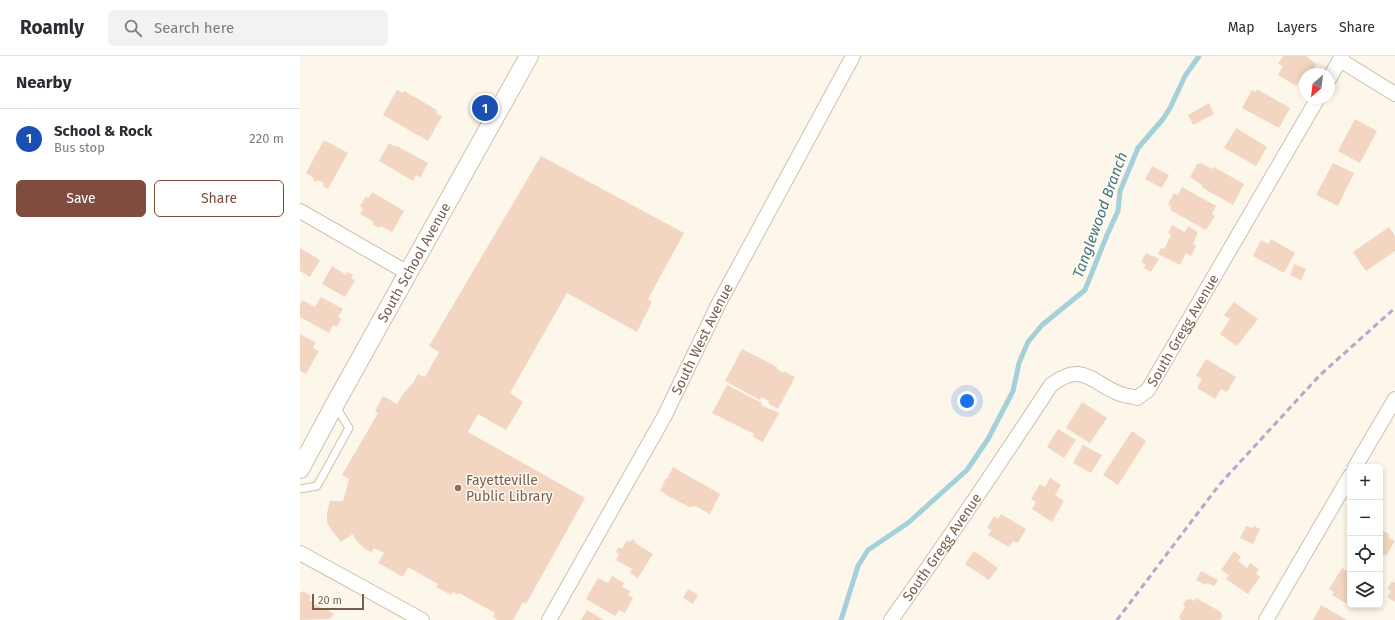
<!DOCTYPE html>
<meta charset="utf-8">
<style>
:root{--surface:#fff;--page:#f2f2f3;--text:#2b2b33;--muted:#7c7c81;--line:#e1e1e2;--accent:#804c40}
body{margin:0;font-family:"Fira Sans",sans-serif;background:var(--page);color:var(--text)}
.controls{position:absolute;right:12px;bottom:12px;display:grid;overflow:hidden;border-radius:6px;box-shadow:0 2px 6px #0003}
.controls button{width:36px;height:36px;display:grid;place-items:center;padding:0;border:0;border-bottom:1px solid var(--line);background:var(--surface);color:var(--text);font:20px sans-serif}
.compass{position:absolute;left:999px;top:12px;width:36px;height:36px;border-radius:50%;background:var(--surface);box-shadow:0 2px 6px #0003;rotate:208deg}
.scale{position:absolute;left:12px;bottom:10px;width:52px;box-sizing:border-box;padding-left:4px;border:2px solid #795d4c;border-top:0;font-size:11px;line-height:14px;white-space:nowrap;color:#795d4c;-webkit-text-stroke:3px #fffaf1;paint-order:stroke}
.you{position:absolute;left:667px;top:345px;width:14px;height:14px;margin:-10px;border:3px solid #fff;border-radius:50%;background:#1a73e8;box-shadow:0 0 0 6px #1a73e833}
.badge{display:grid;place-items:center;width:26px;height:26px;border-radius:50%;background:var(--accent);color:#fff;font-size:13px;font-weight:700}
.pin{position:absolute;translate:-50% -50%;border:2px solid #fff;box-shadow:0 1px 4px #0006}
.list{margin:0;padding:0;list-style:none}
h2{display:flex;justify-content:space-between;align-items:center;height:52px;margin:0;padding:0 16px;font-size:17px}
h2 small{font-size:13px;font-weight:400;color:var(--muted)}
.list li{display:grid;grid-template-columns:26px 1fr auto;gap:12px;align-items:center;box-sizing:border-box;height:60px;padding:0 16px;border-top:1px solid var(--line)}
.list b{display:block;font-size:15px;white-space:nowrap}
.list p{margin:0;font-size:13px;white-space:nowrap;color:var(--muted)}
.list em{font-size:13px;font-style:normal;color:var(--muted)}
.actions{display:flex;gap:8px;padding:12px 16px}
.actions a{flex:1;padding:9px 0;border:1px solid var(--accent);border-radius:6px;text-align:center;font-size:14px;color:var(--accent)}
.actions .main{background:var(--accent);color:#fff}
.icon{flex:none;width:22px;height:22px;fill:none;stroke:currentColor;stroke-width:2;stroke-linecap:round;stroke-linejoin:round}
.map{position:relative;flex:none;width:1095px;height:564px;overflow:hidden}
header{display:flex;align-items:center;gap:24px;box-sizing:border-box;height:56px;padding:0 20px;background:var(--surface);border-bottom:1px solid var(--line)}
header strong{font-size:19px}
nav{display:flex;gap:22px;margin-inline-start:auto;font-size:14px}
.search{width:280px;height:36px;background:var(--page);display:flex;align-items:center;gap:10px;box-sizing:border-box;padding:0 14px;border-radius:6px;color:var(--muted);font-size:15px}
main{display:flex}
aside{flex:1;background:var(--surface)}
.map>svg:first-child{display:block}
</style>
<header>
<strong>Roamly</strong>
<div class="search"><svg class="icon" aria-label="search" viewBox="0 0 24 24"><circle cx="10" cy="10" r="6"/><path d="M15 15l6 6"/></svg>Search here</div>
<nav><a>Map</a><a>Layers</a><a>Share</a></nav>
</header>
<main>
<aside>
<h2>Nearby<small></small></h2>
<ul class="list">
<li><span class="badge" style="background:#1a4fb4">1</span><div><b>School &amp; Rock</b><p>Bus stop</p></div><em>220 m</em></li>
</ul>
<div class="actions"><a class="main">Save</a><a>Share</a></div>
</aside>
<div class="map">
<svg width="1095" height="564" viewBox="0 0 1095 564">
<rect width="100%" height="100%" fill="#fdf6ea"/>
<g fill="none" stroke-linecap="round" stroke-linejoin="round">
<polyline stroke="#a3d0d9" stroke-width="5" points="541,564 558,510 568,494 608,467 667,414 688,383 713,335 719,307 728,286 742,269 785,234 807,179 818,155 820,135 838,92 863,63 870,52 885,20 899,0"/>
</g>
<g fill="#f3d6c1">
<polygon points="983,0 1006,0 1016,8 1011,18 1005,18 1005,19 1003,18 996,30 978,19 983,10 978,8"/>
<polygon points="957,33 990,52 979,72 942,52 952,34 956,36"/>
<polygon points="97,34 103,37 104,35 137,54 136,57 142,60 128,85 83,59"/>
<polygon points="909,47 914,58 893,69 888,59"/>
<polygon points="1055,63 1077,75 1060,107 1038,95"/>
<polygon points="936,72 967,91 956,110 924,92"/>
<polygon points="24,84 48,97 28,133 23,130 24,127 17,124 16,126 13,124 14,122 6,117"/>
<polygon points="89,87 96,91 97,90 128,107 120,122 116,119 113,125 79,105"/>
<polygon points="241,100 384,177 348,243 352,246 337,276 267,237 210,337 223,346 206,374 178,358 168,376 285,442 226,548 223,546 213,564 198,564 193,561 195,557 159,537 158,539 153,536 151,539 136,531 138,528 108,511 103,521 78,507 84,497 74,492 72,496 66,494 56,484 53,478 41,486 30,472 27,466 27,457 30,445 43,445 49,423 42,419 78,357 75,355 83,340 97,348 103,338 113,327 118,318 125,321 139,296 129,290"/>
<polygon points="901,107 912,113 914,111 944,128 933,149 901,131 903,130 890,121 897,108"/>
<polygon points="1033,107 1054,117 1038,150 1016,139"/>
<polygon points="852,110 869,119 862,132 845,123"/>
<polygon points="882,131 916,150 912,158 915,160 906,174 870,154 871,150 868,148 874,137 878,139"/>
<polygon points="72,136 104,155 92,176 81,170 80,172 72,168 74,166 60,158 63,152 60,150 66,140 69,142"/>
<polygon points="872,169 885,176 888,170 898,176 893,188 896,190 891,200 886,197 880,209 858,198 861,192 864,193 871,179 868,177"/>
<polygon points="1089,171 1095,180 1095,195 1066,215 1053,196"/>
<polygon points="971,183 995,197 984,217 953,200 961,184 968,188"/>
<polygon points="0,192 20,204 10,221 0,215"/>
<polygon points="846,197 859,203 851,216 844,212 846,209 841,206"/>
<polygon points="994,208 1006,213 1001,224 990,219"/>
<polygon points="32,210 46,219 47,216 53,219 51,222 55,224 45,241 22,228"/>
<polygon points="21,241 43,253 38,261 41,263 37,271 33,269 29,277 0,261 0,249 2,244 15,251"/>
<polygon points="934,246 958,263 937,290 920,278 930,263 924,259"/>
<polygon points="0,278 16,287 13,292 19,295 6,318 0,315"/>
<polygon points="442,293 477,311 477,313 483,317 484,315 495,321 478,353 468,347 469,345 461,341 460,344 425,325"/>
<polygon points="906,303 936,321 927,336 921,333 915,343 897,332 902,323 896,320"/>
<polygon points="427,329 462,347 461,349 479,357 463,386 453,381 454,378 412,357"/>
<polygon points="782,346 807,362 790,387 766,372"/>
<polygon points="758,373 776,384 764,402 747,391"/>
<polygon points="832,375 846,385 818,429 803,419"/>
<polygon points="783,389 802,399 791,417 773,407"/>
<polygon points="373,411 420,438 410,458 395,450 389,451 364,438 365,437 360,435 366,422 367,423"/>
<polygon points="750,422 761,429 755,439 764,445 752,466 732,453 736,446 731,443 740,428 745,431"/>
<polygon points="701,458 726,473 718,487 713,485 709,491 688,479 691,474 687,472 694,460 698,463"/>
<polygon points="946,470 952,472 954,470 960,473 953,488 940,482"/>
<polygon points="1080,473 1089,478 1088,481 1095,485 1086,500 1080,496"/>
<polygon points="332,483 336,486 335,487 353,498 338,522 330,517 332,513 316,504 319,498 316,496 319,491 322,493 327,484 330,486"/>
<polygon points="674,495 698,512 689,524 665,508"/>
<polygon points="934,495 941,501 938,505 947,512 950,507 959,513 956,518 960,521 948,538 926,523 929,519 921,514"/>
<polygon points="1042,512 1050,517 1050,549 1053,549 1052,551 1032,539 1034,536 1029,533"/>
<polygon points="901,515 918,524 914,530 907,527 906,529 896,524"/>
<polygon points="312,520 324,527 322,531 330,535 328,539 333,542 325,557 319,554 315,560 286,543 298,522 308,527"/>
<polygon points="1092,525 1095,527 1095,546 1087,541 1091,535 1087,533"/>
<polygon points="388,533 398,539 393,548 383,542"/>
<polygon points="3,535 11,540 9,544 13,546 12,548 15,549 16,548 24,554 25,552 34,558 30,563 0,564 0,536 2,537"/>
<polygon points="896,542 921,556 922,561 920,564 881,564 879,561 885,551 883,548 886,544 890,543 894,545"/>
<polygon points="1021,549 1047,564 1013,564"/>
<polygon points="287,554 304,564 281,564"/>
</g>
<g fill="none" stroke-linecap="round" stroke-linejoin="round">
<g stroke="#d0beae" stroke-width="9">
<polyline id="service" points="0,433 17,430 49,372 35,349"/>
</g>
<g stroke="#d0beae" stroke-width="16">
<g id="minor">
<polyline points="1040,4 1095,38"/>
<polyline points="1029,23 1042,0"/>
<polyline points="0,155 108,217"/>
<polyline points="1055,411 1095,343"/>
<polyline points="0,497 122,564"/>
<path id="s1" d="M249 564 364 361 419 247 553 0"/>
<path id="s2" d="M591 564C646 487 699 408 751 329 782 305 791 326 818 337 824 340 831 340 837 342L848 334 1018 42"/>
<polyline points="966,564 1050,420"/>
</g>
</g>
<g stroke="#d0beae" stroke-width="20">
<g id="tertiary">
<path id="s3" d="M0 413 35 348 229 0"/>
</g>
</g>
<use href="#service" stroke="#fff" stroke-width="7"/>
<use href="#minor" stroke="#fff" stroke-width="14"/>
<use href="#tertiary" stroke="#fff" stroke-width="18"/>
<polyline stroke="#b9a6c8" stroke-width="3" stroke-dasharray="6 4" stroke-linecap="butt" points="817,564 919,429 1020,319 1095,252"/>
</g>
<circle fill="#8d6e63" stroke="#fffaf1" stroke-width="1.5" cx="158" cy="432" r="4"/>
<g text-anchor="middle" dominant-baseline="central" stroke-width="3" stroke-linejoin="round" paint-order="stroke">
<g font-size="14" fill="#795d4c" stroke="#fffaf1">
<text stroke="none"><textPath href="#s3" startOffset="236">South School Avenue</textPath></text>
<text stroke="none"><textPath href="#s2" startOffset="461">South Gregg Avenue</textPath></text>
<text stroke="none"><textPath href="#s1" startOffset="320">South West Avenue</textPath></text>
<text stroke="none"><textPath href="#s2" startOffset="89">South Gregg Avenue</textPath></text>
</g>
<g font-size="14" fill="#785e54" stroke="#fffaf1" text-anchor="start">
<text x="166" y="424">Fayetteville<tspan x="166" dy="16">Public Library</tspan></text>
</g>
<g font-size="15" font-style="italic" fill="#427884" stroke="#fffaf1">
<text transform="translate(800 159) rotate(-70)">Tanglewood Branch</text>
</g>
</g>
</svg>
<div class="controls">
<button>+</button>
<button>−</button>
<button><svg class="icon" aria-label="locate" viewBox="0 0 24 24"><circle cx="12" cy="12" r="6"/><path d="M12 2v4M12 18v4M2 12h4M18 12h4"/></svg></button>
<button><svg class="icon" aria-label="layers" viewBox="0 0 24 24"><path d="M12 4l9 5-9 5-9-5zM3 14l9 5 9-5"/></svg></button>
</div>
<svg class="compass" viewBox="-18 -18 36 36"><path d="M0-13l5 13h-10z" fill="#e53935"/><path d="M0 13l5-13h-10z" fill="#7c7c81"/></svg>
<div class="scale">20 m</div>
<div class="you"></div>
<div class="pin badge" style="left:185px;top:52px;background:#1a4fb4">1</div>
</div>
</main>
